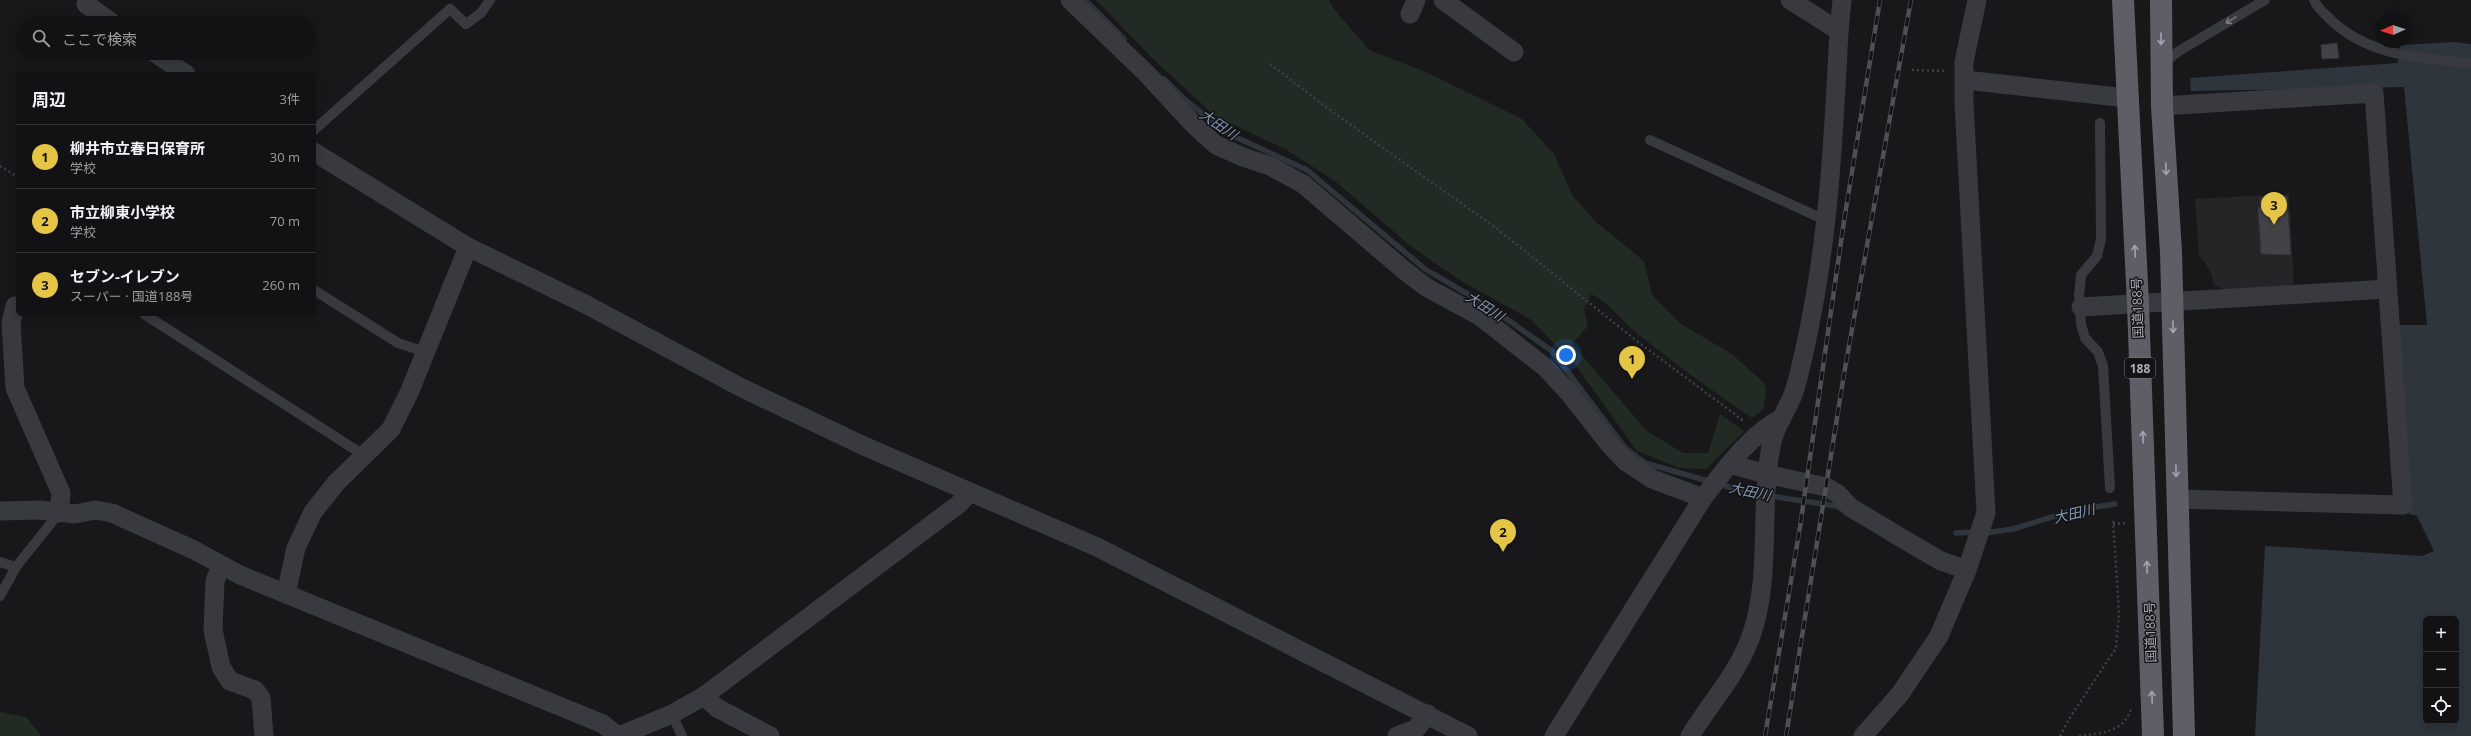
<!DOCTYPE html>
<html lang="ja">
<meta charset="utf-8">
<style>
:root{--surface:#121214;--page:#1f2022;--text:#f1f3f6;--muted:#9c9ea0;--line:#313234;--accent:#e5c545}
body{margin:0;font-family:"Open Sans","Noto Sans JP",sans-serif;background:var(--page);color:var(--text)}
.controls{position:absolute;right:12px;bottom:12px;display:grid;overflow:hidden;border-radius:6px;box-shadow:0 2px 10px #0003}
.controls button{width:36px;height:36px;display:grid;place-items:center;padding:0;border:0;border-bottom:1px solid var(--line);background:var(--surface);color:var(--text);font:20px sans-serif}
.compass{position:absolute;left:2375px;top:12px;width:36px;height:36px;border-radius:50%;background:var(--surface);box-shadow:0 2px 10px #0003;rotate:267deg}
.you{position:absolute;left:1566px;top:355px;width:14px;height:14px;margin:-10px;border:3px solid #fff;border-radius:50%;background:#1a73e8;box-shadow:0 0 0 6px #1a73e833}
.badge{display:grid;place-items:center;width:26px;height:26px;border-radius:50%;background:var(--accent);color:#111;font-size:13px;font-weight:700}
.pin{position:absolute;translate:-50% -33px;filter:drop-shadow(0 1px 2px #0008)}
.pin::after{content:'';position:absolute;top:21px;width:14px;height:12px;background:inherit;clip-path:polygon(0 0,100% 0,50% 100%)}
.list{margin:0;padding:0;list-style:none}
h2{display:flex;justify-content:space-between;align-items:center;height:52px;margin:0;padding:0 16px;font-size:17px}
h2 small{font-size:13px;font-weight:400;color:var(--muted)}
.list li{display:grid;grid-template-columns:26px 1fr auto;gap:12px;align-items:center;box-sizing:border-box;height:64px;padding:0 16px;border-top:1px solid var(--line)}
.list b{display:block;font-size:15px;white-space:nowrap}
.list p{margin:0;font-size:13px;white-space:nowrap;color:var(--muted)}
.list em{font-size:13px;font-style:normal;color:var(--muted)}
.icon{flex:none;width:22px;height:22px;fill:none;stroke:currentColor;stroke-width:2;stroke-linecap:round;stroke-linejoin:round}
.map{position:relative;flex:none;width:2471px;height:736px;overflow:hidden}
.search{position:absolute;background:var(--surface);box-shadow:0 2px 10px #0003;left:16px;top:16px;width:300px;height:44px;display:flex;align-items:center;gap:10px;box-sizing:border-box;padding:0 14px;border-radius:22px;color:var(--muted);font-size:15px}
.panel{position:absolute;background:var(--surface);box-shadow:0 2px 10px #0003;left:16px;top:72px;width:300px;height:244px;border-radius:6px}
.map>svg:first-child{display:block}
</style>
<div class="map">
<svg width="2471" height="736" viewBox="0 0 2471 736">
<rect width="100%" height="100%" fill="#18181a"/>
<polygon fill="#252427" points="2289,194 2294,289 2229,291 2214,285 2210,270 2199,255 2195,199"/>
<g fill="#222a24">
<path d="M1096 0H1329L1334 9 1369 50 1426 72 1522 119 1554 154 1573 196 1596 222 1644 261 1652 295 1681 324 1732 354 1764 383 1766 392 1763 410 1752 418C1712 391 1673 362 1635 332 1620 319 1609 302 1591 294L1584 309 1588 326 1572 344 1647 431 1683 453H1708L1720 414 1744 431 1706 469 1679 468 1637 451 1574 363 1530 319 1463 282 1413 248 1336 182 1287 150 1215 116 1152 58Z"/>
<polygon points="0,712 26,717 41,736 0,736"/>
</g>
<path fill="#2f353d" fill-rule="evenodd" d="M2453 42 2471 44V736H2255L2265 546 2422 556 2434 551 2417 516 2409 514 2399 325H2427L2404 87 2191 91 2190 78 2398 63 2400 45ZM2426 619H2456V721H2426Z"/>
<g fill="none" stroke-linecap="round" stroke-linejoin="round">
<g stroke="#2f353d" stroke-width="5.5">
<polyline points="1085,0 1124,39"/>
<polyline points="1164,79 1185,100 1229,134 1307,170 1425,269 1488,306 1552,351 1625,448 1645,463 1750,493 1836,506 1842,509"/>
<polyline points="1956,533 1973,532"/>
<polyline points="1986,533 2013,529 2075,510 2115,504"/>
</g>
</g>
<g fill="#434347" stroke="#333236">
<polygon points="2337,43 2339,58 2322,59 2321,45"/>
<polygon points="2287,196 2291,255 2261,254 2258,207 2260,207 2260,198"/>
</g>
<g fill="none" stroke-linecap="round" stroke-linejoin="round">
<g stroke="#3f4046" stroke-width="2.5" stroke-dasharray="2 3" stroke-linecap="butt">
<polyline points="1270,64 1334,113 1496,228 1638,342 1745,422"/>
<polyline points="1912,70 1946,71"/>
<polyline points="0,166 18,177"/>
<polyline points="2113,524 2127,523"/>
<polyline points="2060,736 2069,719 2116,648 2119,613 2113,521"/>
<path d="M2079 736C2099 733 2123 734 2131 709"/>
</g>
<g stroke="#393a3f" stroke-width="10">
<path d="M2314 0C2317 8 2326 15 2332 21 2370 56 2417 57 2467 63"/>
<polyline points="2162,64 2179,51 2265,0"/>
<polyline points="2100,123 2101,239 2097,256 2081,275 2079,296 2081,324 2085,338 2098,352 2103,366 2110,488"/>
<polyline points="314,130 450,9 466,24 481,13 490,0"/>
<polyline points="1650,140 1825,220"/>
<polyline points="314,290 398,343 425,352"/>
<polyline points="144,314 365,456"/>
<polyline points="0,562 16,567"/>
<polyline points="0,596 16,567 59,513"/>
<polyline points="672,714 682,736"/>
</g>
<g stroke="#393a3f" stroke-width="19">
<polyline points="88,0 86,4 112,23"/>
<polyline points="1070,0 1147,74 1195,126 1216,145 1243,157 1270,166 1303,184 1405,271 1426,287 1481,317 1546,368 1569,393 1609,444 1625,461 1652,479 1703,498"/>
<polyline points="1443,0 1514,52"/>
<polyline points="1410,14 1416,0"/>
<polyline points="1839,31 1842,0"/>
<polyline points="155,53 186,74"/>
<polyline points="1965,80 2127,98"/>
<polyline points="2162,106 2374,93 2403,505 2177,499"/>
<polyline points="314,152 468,247 587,305 742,388 864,446 1097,547 1468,736"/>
<polyline points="18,306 15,306 11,323 15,388 61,493 59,513"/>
<polyline points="2081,307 2387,289"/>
<polyline points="1730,464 1766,474 1826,487 1838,494 1850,507 1915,546 1941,561 1967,570"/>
<polyline points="0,511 39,510 75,514 95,510 112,513 194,550 240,575 603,724 617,736"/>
<polyline points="221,566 215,581 213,630 221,667 230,681 255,690 261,698 264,736"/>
<polyline points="286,594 296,548 313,512 336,483 391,429 409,393 468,247"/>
<polyline points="704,696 717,708 770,736"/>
<polyline points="619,736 672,714 704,696 959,504 969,493"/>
<polyline points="1397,736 1416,729 1428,714"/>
<path d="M1554 736 1703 498C1724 471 1751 433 1782 418"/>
<path d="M1690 736C1710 703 1736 676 1750 639 1773 577 1758 506 1772 442 1776 424 1788 409 1794 392 1802 366 1807 339 1812 313 1830 220 1834 125 1839 31L1790 0"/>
<polyline points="1863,736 1900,694 1939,636 1967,570 1986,513 1964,103 1964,62 1977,0"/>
</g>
<g stroke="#5e5e66" stroke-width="22">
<polyline points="2123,0 2138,304 2153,736"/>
<polyline points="2161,0 2162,106 2171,252 2184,736"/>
</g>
<g stroke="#4f4f56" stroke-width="4.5">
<g id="rail">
<polyline points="1765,736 1800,527 1844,221 1880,0"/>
<polyline points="1786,736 1844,374 1911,0"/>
</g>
</g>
<use href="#rail" stroke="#131315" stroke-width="3" stroke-dasharray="9" stroke-linecap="butt"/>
</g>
<defs><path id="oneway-shaft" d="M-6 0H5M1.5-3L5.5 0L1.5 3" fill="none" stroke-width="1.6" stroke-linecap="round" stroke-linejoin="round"/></defs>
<use stroke="#787a82" href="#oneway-shaft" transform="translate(2231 20) rotate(149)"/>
<g stroke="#a3a6b1">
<use href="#oneway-shaft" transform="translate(2161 39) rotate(89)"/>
<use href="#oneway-shaft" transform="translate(2166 169) rotate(87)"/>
<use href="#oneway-shaft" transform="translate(2135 251) rotate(-93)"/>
<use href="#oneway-shaft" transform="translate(2173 327) rotate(89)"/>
<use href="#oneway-shaft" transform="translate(2143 437) rotate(-92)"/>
<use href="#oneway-shaft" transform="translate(2176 471) rotate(89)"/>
<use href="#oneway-shaft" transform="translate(2147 567) rotate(-92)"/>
<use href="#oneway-shaft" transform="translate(2152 697) rotate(-92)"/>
</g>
<g text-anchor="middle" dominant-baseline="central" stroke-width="3" stroke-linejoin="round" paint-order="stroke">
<rect fill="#131315" stroke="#7d8088" stroke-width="1" x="2125" y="358" width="30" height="20" rx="3"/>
<g font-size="12" font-weight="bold" fill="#abaeb9">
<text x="2140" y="368">188</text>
</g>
<g font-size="13" fill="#abaeb9" stroke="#131315">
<text transform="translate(2137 308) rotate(-92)">国道188号</text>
<text transform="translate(2150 632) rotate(-92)">国道188号</text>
</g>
<g font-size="14" font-style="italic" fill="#8596b1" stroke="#131315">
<text transform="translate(1219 124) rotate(34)">大田川</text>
<text transform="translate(1485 306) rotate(33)">大田川</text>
<text transform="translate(1750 491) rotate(12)">大田川</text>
<text transform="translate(2074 513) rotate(-13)">大田川</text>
</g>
</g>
</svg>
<div class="controls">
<button>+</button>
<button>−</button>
<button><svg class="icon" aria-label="locate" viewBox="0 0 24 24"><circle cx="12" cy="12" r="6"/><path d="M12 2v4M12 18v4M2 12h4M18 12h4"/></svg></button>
</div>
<svg class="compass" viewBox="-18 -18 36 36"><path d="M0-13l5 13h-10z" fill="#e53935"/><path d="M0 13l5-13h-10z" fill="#9c9ea0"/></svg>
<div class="you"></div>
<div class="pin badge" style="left:1632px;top:379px">1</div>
<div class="pin badge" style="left:1503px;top:552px">2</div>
<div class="pin badge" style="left:2274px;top:225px">3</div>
<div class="search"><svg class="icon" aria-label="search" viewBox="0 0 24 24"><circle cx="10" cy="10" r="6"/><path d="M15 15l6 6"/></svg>ここで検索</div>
<section class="panel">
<h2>周辺<small>3件</small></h2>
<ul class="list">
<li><span class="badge">1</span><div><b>柳井市立春日保育所</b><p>学校</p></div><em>30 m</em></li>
<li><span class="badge">2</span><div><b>市立柳東小学校</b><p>学校</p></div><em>70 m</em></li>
<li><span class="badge">3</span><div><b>セブン-イレブン</b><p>スーパー · 国道188号</p></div><em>260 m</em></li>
</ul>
</section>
</div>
